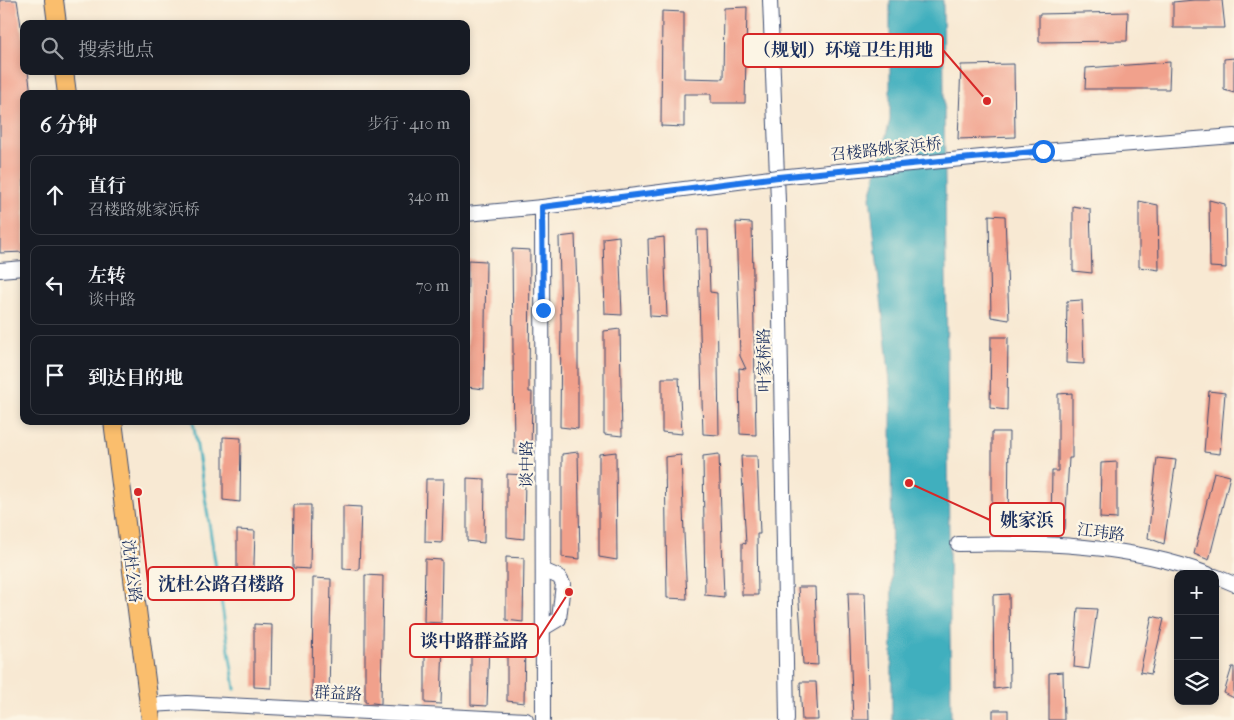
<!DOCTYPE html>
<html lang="zh">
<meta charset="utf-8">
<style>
:root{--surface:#171b24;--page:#242831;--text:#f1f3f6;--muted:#9ea1a6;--line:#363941}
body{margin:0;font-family:"IM FELL French Canon","Noto Serif SC",serif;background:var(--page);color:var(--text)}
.controls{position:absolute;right:15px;bottom:15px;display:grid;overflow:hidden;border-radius:10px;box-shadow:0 2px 8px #0003}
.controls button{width:45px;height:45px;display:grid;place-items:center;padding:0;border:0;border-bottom:1px solid var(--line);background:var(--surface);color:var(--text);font:25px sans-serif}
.stop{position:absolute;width:15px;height:15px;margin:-11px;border:4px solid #1a73e8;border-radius:50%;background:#fff}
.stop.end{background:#1a73e8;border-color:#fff;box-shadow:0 1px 5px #0008}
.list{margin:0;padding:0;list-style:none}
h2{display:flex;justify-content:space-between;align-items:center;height:65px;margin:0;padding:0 20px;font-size:21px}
h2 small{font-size:16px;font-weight:400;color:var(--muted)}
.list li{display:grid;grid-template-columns:32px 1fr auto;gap:15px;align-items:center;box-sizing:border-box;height:80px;margin:0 10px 10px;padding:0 10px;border:1px solid var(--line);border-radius:10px}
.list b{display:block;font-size:19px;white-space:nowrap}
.list p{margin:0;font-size:16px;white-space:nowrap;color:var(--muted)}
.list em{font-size:16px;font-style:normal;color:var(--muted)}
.icon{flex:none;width:28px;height:28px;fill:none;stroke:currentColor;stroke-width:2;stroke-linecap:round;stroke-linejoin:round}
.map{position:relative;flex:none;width:1234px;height:720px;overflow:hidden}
.search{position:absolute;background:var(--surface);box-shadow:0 2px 8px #0003;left:20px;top:20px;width:450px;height:55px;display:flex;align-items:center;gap:12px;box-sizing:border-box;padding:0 18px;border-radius:10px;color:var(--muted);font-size:19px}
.panel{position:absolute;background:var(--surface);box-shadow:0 2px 8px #0003;left:20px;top:90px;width:450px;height:335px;border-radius:10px}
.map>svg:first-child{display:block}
</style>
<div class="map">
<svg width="1234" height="720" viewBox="0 0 1234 720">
<rect width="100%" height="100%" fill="#fcf5e5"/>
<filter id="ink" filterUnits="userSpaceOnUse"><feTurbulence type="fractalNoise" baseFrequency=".02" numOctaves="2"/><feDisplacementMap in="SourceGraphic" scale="10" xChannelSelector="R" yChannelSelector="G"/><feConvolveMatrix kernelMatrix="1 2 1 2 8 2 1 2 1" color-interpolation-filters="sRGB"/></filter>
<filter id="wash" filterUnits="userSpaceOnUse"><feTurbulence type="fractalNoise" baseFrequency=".0096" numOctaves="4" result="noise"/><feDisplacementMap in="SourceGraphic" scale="20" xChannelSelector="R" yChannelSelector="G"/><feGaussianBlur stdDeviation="1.12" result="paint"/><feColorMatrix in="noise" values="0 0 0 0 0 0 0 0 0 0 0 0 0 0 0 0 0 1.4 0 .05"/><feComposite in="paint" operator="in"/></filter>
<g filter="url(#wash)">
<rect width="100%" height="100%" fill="#f8e9d3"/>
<polygon fill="#41afbe" stroke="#2e6f8e" points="890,0 943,0 951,720 892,720 891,392 870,197 890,120"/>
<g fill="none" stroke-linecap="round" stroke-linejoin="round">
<polyline stroke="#41afbe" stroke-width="3" points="193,421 235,689"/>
</g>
<g id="blocks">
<g fill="#f1a18c">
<polygon points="0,0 17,0 24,45 24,71 28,71 31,94 24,94 24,252 0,253"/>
<polygon points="1194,0 1222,0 1225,28 1173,28 1173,2"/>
<polygon points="747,7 745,103 711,103 711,94 684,94 684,127 661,126 662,11 684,12 684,78 723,79 724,8"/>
<polygon points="1128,12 1127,41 1039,42 1039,14"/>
<polygon points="1234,58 1234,93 1224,90 1224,59"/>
<polygon points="1170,62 1169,89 1085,89 1086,68"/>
<polygon points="1014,64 1015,137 958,139 961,65"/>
<polygon points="1209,200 1225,204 1226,268 1210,267"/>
<polygon points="1139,201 1158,205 1159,270 1139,267"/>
<polygon points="1073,206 1090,209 1092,273 1073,271"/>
<polygon points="989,215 1005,216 1009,320 991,317"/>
<polygon points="736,222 752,223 756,435 740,434 739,368 746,369 740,356"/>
<polygon points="697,230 708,230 710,292 717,293 719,435 703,434"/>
<polygon points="575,235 578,314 578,429 560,427 561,323 559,237"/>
<polygon points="619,236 622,315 605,314 603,238"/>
<polygon points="664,237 667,317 650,316 648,239"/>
<polygon points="512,249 530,250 529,392 532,392 531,455 514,454"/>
<polygon points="468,260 486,261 484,389 467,387"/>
<polygon points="1082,300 1084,364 1066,363 1067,301"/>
<polygon points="620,329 622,436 604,434 604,331"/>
<polygon points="991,337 1008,337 1007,410 990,408"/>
<polygon points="662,378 679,378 682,434 662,432"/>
<polygon points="1209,391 1225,393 1220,454 1204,452"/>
<polygon points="1072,393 1072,458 1069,458 1065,529 1051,527 1052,471 1058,471 1058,394"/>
<polygon points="992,432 1009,432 1008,531 992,532"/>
<polygon points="223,437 241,438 240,502 223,500"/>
<polygon points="578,452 580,559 562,557 562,454"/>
<polygon points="616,452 617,560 599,557 599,454"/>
<polygon points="719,454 722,541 724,597 705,595 703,456"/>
<polygon points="681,455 684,534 687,599 667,598 665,457"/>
<polygon points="741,456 757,456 760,534 757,534 758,595 742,595 742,543 746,544"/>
<polygon points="1157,458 1176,460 1164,544 1148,538"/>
<polygon points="1117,462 1117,519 1100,518 1101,463"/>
<polygon points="1214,472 1230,476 1209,560 1194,554"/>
<polygon points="507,474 525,475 524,539 507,537"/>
<polygon points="467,478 485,479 484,543 467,541"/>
<polygon points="426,479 444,479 442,543 425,542"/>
<polygon points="294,505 311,505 310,569 293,568"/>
<polygon points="343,506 361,507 359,570 343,569"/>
<polygon points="237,530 255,531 253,595 237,593"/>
<polygon points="506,557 524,558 523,622 506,620"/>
<polygon points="425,559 442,560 441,623 424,622"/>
<polygon points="365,575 383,576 381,704 365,702"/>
<polygon points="313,578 331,579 329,701 312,701"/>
<polygon points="798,587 815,587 818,665 803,664"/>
<polygon points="848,593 865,593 869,720 853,720"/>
<polygon points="1009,594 1010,687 994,689 993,595"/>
<polygon points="1078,608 1097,609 1089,669 1074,667"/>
<polygon points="1152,616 1164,619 1151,674 1140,672"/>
<polygon points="254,624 272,625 271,688 254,687"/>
<polygon points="507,638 525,639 524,703 507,701"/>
<polygon points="425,640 443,640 441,704 425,703"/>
<polygon points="471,642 489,642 487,706 471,705"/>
<polygon points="1232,667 1234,667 1234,698 1224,693"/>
<polygon points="1063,672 1064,720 1049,720 1049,673"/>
<polygon points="800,682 816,682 818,720 802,720"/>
<rect x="993" y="710" width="15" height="10"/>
</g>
</g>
</g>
<g filter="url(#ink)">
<use href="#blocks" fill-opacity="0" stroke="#3c4b70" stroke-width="1"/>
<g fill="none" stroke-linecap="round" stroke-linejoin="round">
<g stroke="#3c4b70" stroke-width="16">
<g id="minor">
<polyline points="770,0 778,201 787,720"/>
<polyline points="880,167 1043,151 1234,136"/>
<polyline points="466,214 542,207 543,720"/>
<polyline points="0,270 24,268"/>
<path d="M958 544C1041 542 1129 544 1208 574"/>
<polyline points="543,570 559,577 563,584 559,619 544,628"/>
<polyline points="1215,576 1234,584"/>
<polyline points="149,705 187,703 526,720"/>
</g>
</g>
<g stroke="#3c4b70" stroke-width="20">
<g id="major">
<polyline points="54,0 57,24"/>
<polyline points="64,71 67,94"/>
<polyline points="113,421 151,720"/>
</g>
</g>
<use href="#minor" stroke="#fff" stroke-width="14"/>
<use href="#major" stroke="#fabe6d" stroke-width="18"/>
<g stroke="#3c4b70" stroke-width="16" stroke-linecap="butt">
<polyline id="minor-bridge" points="542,207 778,177 880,167"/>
</g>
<use href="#minor-bridge" stroke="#fff" stroke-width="14"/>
</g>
</g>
<g fill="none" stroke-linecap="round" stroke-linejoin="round" filter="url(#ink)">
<polyline stroke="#1a73e8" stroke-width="6" points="543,310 542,207 778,177 1043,151"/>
</g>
<g text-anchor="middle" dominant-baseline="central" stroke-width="4.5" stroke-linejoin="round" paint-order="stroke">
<g font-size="16" fill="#1b2f5e" stroke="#fcf5e5">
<text transform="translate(886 149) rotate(-6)">召楼路姚家浜桥</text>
<text transform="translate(764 360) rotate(-91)">叶家桥路</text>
<text transform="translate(526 464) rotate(-90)">谈中路</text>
<text transform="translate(1101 532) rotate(7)">江玮路</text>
<text transform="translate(132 571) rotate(83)">沈杜公路</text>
<text transform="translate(338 693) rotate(3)">群益路</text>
</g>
</g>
<path fill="none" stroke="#d62828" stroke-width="2" d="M987 101L943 50M909 483L990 520M138 492L148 583M569 592L538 640"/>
<g fill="#d62828" stroke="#fcf5e5" stroke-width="2">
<circle cx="987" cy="101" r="5"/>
<circle cx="909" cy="483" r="5"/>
<circle cx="138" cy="492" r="5"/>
<circle cx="569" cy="592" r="5"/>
</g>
<g fill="#fcf5e5" stroke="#d62828" stroke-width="2">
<rect x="743" y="34" width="200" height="33" rx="5"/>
<rect x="990" y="503" width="74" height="33" rx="5"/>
<rect x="148" y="567" width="146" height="33" rx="5"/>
<rect x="410" y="624" width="128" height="33" rx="5"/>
</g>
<g font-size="18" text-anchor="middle" font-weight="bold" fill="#1b2f5e">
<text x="843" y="56">（规划）环境卫生用地</text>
<text x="1027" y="526">姚家浜</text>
<text x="221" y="590">沈杜公路召楼路</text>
<text x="474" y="647">谈中路群益路</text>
</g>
</svg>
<div class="controls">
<button>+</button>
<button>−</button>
<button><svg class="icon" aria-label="layers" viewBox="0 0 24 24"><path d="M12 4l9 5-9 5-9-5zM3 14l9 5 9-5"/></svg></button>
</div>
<div class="stop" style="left:1043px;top:151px"></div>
<div class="stop end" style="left:543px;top:310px"></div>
<div class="search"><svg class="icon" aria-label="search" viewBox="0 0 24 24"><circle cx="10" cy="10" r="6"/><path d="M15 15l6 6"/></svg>搜索地点</div>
<section class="panel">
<h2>6 分钟<small>步行 · 410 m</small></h2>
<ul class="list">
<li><svg class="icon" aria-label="ahead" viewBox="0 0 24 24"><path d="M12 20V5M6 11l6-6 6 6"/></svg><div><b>直行</b><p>召楼路姚家浜桥</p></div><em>340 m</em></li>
<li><svg class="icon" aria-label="left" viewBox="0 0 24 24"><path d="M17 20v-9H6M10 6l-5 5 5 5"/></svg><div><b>左转</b><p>谈中路</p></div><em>70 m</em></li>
<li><svg class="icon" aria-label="arrive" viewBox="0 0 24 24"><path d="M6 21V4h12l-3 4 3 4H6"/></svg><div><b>到达目的地</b></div></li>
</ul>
</section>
</div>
